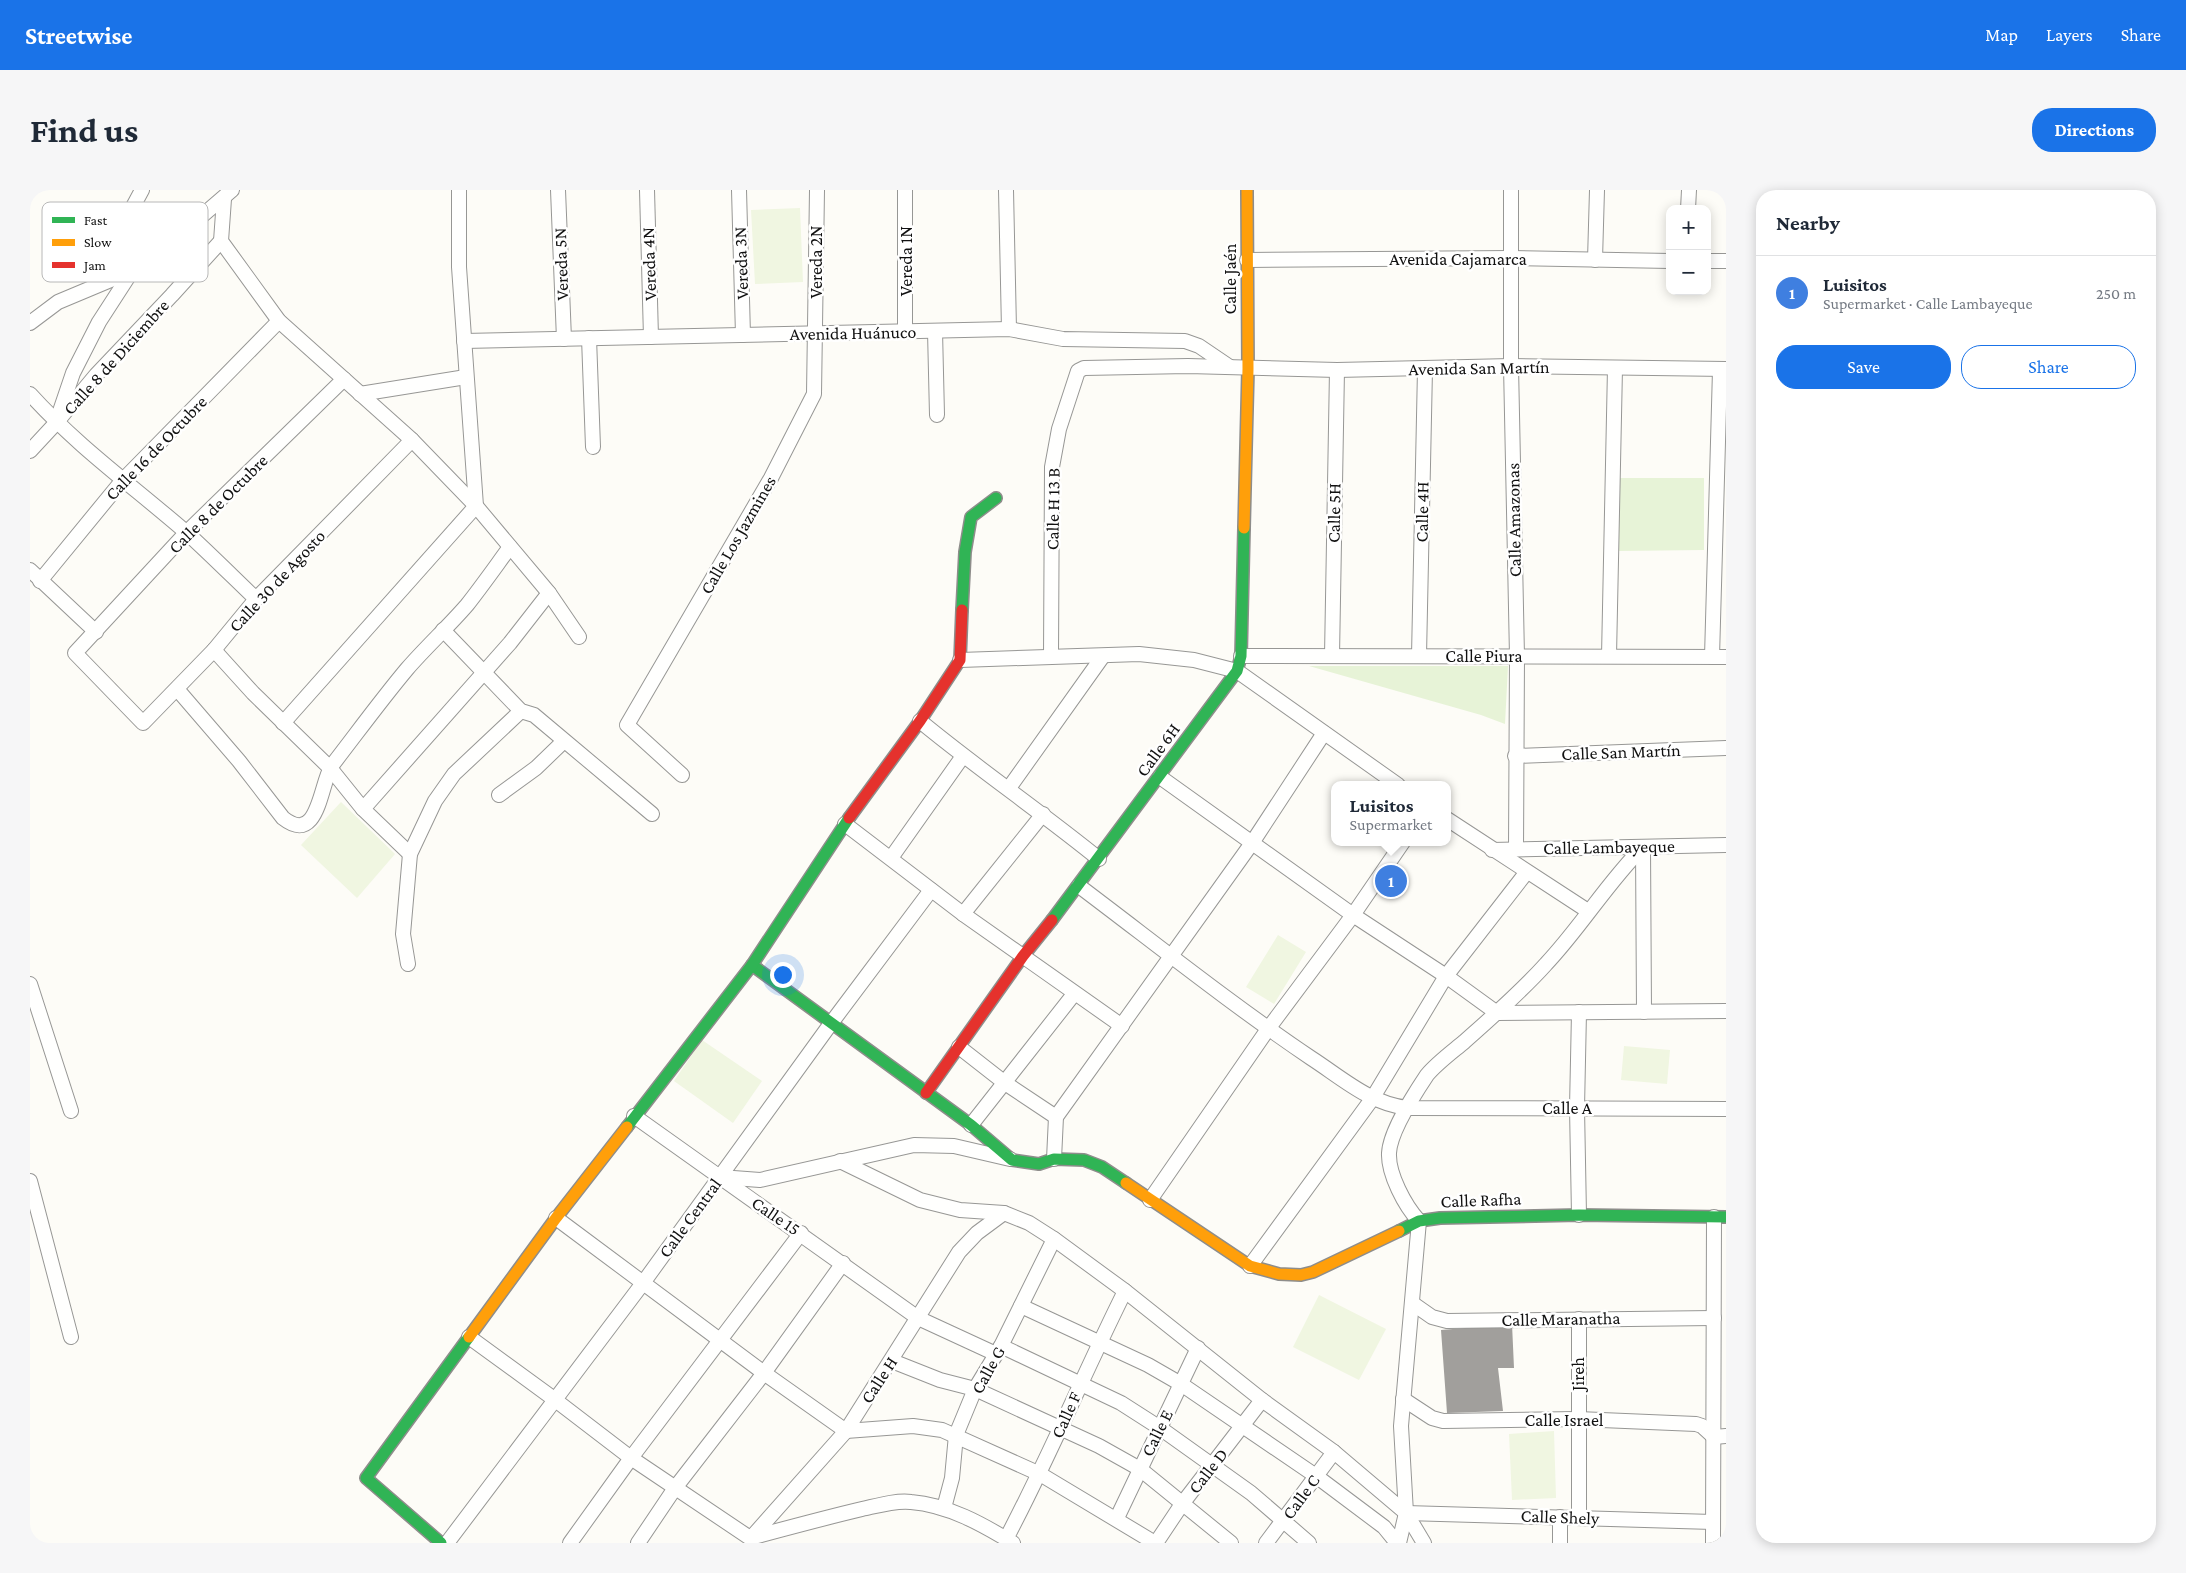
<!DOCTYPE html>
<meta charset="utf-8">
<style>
:root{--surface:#fff;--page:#f6f6f7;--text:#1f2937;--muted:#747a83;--line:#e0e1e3;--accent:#1a73e8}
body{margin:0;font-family:"Crimson Pro",serif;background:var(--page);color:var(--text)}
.controls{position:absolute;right:15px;top:15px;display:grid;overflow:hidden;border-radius:10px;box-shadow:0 2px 12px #0003}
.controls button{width:45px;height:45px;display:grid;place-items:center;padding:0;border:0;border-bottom:1px solid var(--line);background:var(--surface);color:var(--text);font:25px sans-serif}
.you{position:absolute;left:752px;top:784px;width:18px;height:18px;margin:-12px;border:4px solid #fff;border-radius:50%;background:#1a73e8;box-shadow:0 0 0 8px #1a73e833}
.badge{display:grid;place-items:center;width:32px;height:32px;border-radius:50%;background:var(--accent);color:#fff;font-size:16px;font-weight:700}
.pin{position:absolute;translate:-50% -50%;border:2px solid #fff;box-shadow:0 1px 5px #0006}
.popup{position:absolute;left:1301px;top:591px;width:120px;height:65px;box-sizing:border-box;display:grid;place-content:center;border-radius:10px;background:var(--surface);filter:drop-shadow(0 1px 4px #0005);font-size:16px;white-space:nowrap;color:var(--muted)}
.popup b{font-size:19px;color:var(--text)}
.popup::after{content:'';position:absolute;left:50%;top:100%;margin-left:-10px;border:10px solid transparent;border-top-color:var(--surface)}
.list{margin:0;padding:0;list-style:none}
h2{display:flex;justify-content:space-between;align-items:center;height:65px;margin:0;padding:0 20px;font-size:21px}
h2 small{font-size:16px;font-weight:400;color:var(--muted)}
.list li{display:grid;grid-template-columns:32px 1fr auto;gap:15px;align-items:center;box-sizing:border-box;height:75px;padding:0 20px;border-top:1px solid var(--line)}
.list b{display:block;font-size:19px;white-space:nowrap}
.list p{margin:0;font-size:16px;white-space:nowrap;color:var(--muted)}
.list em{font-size:16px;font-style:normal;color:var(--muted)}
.actions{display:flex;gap:10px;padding:15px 20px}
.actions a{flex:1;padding:11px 0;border:1px solid var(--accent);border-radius:20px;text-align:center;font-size:18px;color:var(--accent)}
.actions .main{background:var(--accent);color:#fff}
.map{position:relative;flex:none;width:1696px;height:1353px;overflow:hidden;border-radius:20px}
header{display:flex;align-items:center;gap:30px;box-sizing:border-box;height:70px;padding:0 25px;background:var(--accent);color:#fff}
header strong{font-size:24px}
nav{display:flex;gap:28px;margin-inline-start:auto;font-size:18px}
.intro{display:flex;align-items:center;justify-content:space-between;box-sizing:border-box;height:120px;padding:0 30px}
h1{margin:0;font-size:35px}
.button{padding:12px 22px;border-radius:20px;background:var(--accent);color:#fff;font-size:18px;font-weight:700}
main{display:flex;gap:30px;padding:0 30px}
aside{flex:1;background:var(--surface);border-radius:20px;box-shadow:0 2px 12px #0003}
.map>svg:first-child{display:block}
</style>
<header>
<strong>Streetwise</strong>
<nav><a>Map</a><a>Layers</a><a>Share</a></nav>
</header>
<div class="intro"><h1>Find us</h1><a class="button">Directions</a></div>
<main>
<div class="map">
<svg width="1696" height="1353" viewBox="0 0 1696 1353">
<rect width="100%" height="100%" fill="#fdfcf7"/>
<g fill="#e7f3d7">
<polygon points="1588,288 1674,288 1674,360 1587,361"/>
<polygon points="1279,476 1478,476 1475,534 1451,525"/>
</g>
<g fill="#f0f6e1">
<polygon points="770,18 773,92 725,94 721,20"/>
<polygon points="311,612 365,664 327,708 271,655"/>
<polygon points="1248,745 1276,762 1244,814 1216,797"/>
<polygon points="672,850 732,891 703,933 644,891"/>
<polygon points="1594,856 1640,860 1637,894 1591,890"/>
<polygon points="1289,1105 1356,1139 1329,1190 1263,1157"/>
<polygon points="1524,1241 1526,1308 1482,1310 1479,1244"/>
</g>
<polygon fill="#a19f9c" points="1482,1134 1484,1178 1468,1178 1473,1221 1417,1223 1411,1140"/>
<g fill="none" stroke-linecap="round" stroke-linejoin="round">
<g stroke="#979795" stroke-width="16">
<g id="street">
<polyline points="528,0 534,149"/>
<polyline points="617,0 621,147"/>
<polyline points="709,0 713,145"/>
<polyline points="875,0 875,142"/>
<polyline points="976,0 979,139"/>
<polyline points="1481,0 1481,176 1487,466 1486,659"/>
<polyline points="194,9 191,51 249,131 382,250 446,316 519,403 549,447"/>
<polyline points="1658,19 1659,0"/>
<polyline points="1217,70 1481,68 1640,71"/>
<polyline points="1565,70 1567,0"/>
<polyline points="1677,71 1696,71"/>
<polyline points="0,133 28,112 102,81 97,50 98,26 112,0"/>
<polyline points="905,141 907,225"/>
<polyline points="559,148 563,257"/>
<polyline points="434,151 979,139 1033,149 1155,151 1169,156 1200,177"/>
<polyline points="314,189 156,343 45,463 113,533 184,460 226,409 382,250"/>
<path d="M0 204C47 256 104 297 157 343 180 364 203 387 226 409"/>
<polyline points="330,204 436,187"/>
<polyline points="26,233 43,183 69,132 102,81 152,43 202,0"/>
<polyline points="0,261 26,233 66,185 142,105 191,51"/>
<polyline points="0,380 66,442"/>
<polyline points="10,391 92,291 249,131"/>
<polyline points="413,440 491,521 504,525 622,624"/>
<polyline points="184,460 223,503 300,578 333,619 380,664"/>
<polyline points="1021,466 1022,277 1029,239 1048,181 1054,178 1158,176 1307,180 1481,176 1696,179"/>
<polyline points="1211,466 1696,467"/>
<polyline points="1302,466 1307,180"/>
<polyline points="1389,466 1395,179"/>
<polyline points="1579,466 1585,178"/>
<polyline points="1682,467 1690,180"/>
<polyline points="930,470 1109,464 1164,470 1207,481 1368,595"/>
<path d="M147 499 209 571 253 628C290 657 290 590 303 574 327 543 351 510 377 479 396 457 418 437 437 415 452 396 466 376 480 357"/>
<path d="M890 531C948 579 1010 621 1069 669"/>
<polyline points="253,533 446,316 429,77 429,0"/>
<polyline points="1485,566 1696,558"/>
<polyline points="652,585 597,535 741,288 784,204 787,0"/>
<polyline points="1130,587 1323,725 1416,786 1467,823 1696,821"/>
<polyline points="979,598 1073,466"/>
<polyline points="469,605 506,578 534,551"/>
<polyline points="333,619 480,453 519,403"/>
<polyline points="1417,629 1558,721"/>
<polyline points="815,634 933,724 1092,836"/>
<polyline points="1613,657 1614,822"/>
<polyline points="1462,660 1696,655"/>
<polyline points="861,668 933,566"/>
<path d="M1049 696C1126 754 1201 814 1281 868 1312 888 1340 914 1378 918L1696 919"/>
<polyline points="933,724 1013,624"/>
<polyline points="378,774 373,744 380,664 405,611 424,584 491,521"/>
<polyline points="0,794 41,921"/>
<polyline points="1549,822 1547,918 1549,1025"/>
<polyline points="929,857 975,893 1026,927"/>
<polyline points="604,926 888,1128 966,1164"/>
<polyline points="941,935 1044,804"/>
<polyline points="1024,969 1026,927 1222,653 1294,543"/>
<polyline points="810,971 890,1010 930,1020 974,1023 999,1033 1024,1049 1095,1101 1232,1210 1304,1262 1376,1323 1394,1353"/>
<polyline points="690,987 730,990 884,955 924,956 980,969"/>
<polyline points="0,991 41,1147"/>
<polyline points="1120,1010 1238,839 1323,725 1373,652"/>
<polyline points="526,1028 734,1183 816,1241 883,1236 912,1240 1010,1284 1125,1353"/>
<polyline points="1220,1076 1342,909 1416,786 1496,683"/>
<polyline points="1382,1113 1402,1127 1417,1131 1684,1128"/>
<polyline points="991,1116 1118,1175 1151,1194 1286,1286 1354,1337 1367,1353"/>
<polyline points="1549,1129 1549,1328"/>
<path d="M439 1147 524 1209 601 1268 720 1348C757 1338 794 1328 832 1319 846 1316 866 1310 881 1312 918 1315 952 1334 983 1353"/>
<polyline points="971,1156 1091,1213 1130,1238 1221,1303 1279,1353"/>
<polyline points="862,1171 910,1190 945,1199 1069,1256 1110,1279 1201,1353"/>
<polyline points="1373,1209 1402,1228 1413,1231 1548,1229 1666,1234 1672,1236 1684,1247 1696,1246"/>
<polyline points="914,1318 922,1288 926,1245 945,1199 971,1156 1024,1049"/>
<polyline points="1376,1323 1683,1332"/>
<polyline points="1087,1328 1168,1158"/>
<polyline points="721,1348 816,1241 929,1062 947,1043 974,1023"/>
<path d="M976 1349C1019 1268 1054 1183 1095 1101"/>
<polyline points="417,1353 613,1093 802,832 901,700"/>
<polyline points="540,1353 601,1268 771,1043"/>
<polyline points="608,1353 645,1298 734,1183 813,1073"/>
<polyline points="1126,1353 1152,1314 1232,1210"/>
<polyline points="1236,1353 1304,1262"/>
<path d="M1369 1353 1376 1323 1371 1236 1389 1031C1375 1016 1358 984 1359 963 1360 941 1385 903 1397 885 1407 873 1422 862 1434 852 1462 827 1491 802 1516 774 1551 737 1577 693 1613 657"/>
<polyline points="1530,1353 1530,1327"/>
<polyline points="1683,1353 1684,1027"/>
</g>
</g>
<g stroke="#8e8d8b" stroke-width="14">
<g id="fast">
<polyline points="932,420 935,362 941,327 966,308"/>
<polyline points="1022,730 1207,481 1211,466 1214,338"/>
<polyline points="722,775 941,935 982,970 1009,974 1024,969 1054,970 1072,977 1096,993"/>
<polyline points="597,937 722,775 819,628"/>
<polyline points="1369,1041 1389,1031 1410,1028 1549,1025 1696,1027"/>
<polyline points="411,1353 336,1288 439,1147"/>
</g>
</g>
<g stroke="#8e8d8b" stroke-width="14">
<g id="slow">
<polyline points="1214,338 1218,179 1217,0"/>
<polyline points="1096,993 1220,1076 1249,1084 1271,1085 1283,1082 1369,1041"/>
<polyline points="439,1147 526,1028 597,937"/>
</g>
</g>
<g stroke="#8e8d8b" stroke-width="14">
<g id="jam">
<polyline points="819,628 890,531 930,470 932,420"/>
<polyline points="896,903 993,766 1022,730"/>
</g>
</g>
<use href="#street" stroke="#fffffe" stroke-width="14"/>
<use href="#fast" stroke="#30b455" stroke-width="11"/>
<use href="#slow" stroke="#ff9f0a" stroke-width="11"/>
<use href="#jam" stroke="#e5322d" stroke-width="11"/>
</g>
<g text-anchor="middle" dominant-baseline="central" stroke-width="5" stroke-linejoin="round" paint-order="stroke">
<g font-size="18" fill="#111" stroke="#fff">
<text x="1428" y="69">Avenida Cajamarca</text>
<text transform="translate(876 71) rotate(-90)">Vereda 1N</text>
<text transform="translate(786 72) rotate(-90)">Vereda 2N</text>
<text transform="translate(711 73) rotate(-92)">Vereda 3N</text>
<text transform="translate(531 74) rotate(-92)">Vereda 5N</text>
<text transform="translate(619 74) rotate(-92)">Vereda 4N</text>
<text transform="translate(1200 89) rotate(-90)">Calle Jaén</text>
<text transform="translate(823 143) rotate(-1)">Avenida Huánuco</text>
<text transform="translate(86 167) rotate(-48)">Calle 8 de Diciembre</text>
<text transform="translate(1449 178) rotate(-1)">Avenida San Martín</text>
<text transform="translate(126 258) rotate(-46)">Calle 16 de Octubre</text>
<text transform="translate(188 314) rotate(-45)">Calle 8 de Octubre</text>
<text transform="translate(1023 319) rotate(-89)">Calle H 13 B</text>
<text transform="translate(1392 322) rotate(-89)">Calle 4H</text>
<text transform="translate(1304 323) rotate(-89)">Calle 5H</text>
<text transform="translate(1484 330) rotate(-91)">Calle Amazonas</text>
<text transform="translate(708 345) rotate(-60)">Calle Los Jazmines</text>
<text transform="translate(247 391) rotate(-47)">Calle 30 de Agosto</text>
<text x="1454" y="466">Calle Piura</text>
<text transform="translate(1128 560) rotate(-54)">Calle 6H</text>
<text transform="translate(1591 562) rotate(-2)">Calle San Martín</text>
<text transform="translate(1579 657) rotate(-1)">Calle Lambayeque</text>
<text x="1537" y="918">Calle A</text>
<text transform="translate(1451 1010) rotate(-2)">Calle Rafha</text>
<text transform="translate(746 1026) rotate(34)">Calle 15</text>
<text transform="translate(660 1028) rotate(-54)">Calle Central</text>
<text transform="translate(1531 1129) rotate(-1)">Calle Maranatha</text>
<text transform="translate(958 1180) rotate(-61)">Calle G</text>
<text transform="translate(1548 1184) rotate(-90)">Jireh</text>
<text transform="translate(849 1190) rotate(-57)">Calle H</text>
<text transform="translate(1036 1225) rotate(-66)">Calle F</text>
<text x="1534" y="1230">Calle Israel</text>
<text transform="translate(1127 1243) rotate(-64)">Calle E</text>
<text transform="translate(1178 1281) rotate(-52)">Calle D</text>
<text transform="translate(1271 1307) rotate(-54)">Calle C</text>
<text transform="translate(1530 1327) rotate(2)">Calle Shely</text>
</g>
</g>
<rect x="12" y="12" width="166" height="80" rx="8" fill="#fff" stroke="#b8b8b8" stroke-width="1"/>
<rect x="22" y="27" width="23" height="6" fill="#30b455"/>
<rect x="22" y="49" width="23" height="7" fill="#ff9f0a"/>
<rect x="22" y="72" width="23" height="6" fill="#e5322d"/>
<g font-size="14" fill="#111">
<text x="54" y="35">Fast</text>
<text x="54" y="57">Slow</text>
<text x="54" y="80">Jam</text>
</g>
</svg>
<div class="controls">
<button>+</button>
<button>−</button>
</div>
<div class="you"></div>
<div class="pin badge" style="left:1361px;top:691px;background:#3f7fe0">1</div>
<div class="popup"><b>Luisitos</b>Supermarket</div>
</div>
<aside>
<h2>Nearby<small></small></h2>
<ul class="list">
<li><span class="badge" style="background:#3f7fe0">1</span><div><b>Luisitos</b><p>Supermarket · Calle Lambayeque</p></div><em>250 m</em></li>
</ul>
<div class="actions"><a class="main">Save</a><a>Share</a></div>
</aside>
</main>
